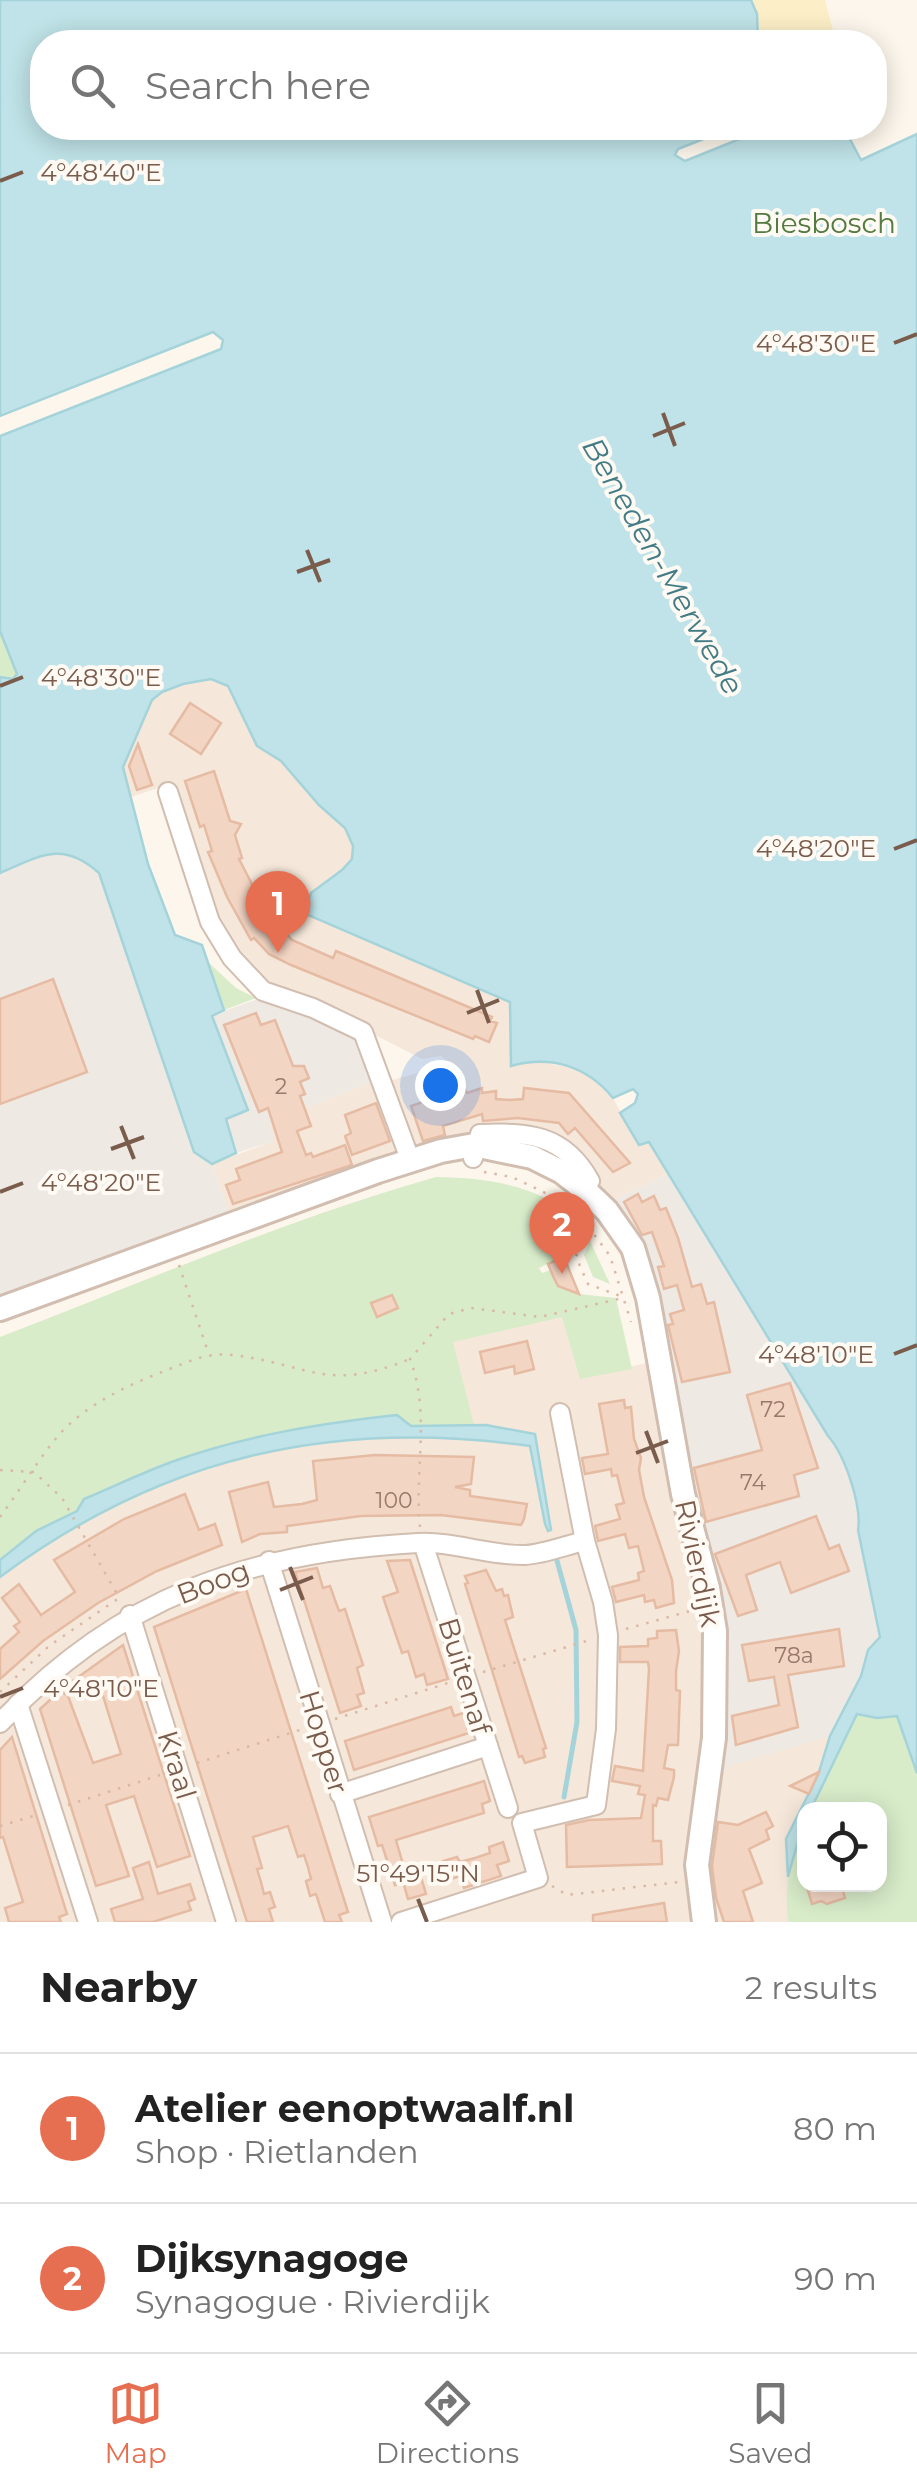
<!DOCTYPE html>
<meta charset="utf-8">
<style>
:root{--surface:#fff;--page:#f6f6f6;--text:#222;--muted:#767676;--line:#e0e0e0;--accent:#e76f51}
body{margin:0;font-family:Montserrat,sans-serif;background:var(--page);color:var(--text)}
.controls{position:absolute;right:30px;bottom:30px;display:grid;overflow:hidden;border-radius:20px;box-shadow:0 5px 25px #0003}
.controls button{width:90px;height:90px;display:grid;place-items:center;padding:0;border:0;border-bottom:2px solid var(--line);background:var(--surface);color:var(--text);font:50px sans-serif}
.you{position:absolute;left:440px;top:1085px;width:35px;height:35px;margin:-25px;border:8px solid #fff;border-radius:50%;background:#1a73e8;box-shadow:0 0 0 15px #1a73e833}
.badge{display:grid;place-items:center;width:65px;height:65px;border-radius:50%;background:var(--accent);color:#fff;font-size:32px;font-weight:700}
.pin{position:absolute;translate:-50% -82px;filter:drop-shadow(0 2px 5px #0008)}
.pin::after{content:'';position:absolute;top:52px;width:35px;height:30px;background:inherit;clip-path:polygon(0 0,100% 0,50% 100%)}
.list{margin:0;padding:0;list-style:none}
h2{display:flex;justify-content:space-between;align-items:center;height:130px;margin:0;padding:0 40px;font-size:42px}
h2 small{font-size:32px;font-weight:400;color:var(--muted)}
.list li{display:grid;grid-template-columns:65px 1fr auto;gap:30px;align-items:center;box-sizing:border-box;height:150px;padding:0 40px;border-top:2px solid var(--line)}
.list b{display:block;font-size:38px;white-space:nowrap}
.list p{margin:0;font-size:32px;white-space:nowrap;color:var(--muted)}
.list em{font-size:32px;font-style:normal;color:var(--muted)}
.icon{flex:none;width:55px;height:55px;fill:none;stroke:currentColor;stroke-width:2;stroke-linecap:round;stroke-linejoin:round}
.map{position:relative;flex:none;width:917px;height:1922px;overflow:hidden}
.search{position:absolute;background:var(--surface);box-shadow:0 5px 25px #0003;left:30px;right:30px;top:30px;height:110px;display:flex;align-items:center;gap:25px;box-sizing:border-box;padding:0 35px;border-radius:40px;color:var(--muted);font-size:38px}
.sheet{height:430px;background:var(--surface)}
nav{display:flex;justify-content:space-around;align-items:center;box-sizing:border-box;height:140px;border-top:2px solid var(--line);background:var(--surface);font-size:28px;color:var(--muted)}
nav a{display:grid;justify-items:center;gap:5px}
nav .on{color:var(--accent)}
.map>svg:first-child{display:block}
</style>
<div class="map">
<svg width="917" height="1922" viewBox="0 0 917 1922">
<rect width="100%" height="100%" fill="#fdf6ec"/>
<g fill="#f5e8da" fill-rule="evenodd">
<polygon points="211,679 228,686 257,746 281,761 319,805 345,829 353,846 352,859 342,870 311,893 321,922 511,1002 532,1060 585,1071 613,1098 638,1144 649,1142 667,1174 609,1202 583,1157 564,1139 540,1128 506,1127 468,1132 416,1150 389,1081 450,1064 441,1056 422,1059 253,973 220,932 170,784 131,797 123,767 152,700 162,692 183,684"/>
<polygon points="379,1079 398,1151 229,1215 212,1164 273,1141 269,1122"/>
<path d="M564 1316 582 1377 661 1360 728 1688 719 1768 912 1711 917 1725V1922H0V1577L72 1526 139 1492 272 1449 415 1430 451 1342ZM804 1810H880V1884H804Z"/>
</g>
<g fill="#efe9e4">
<polygon points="49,852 70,854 99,873 194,1151 212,1164 229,1215 0,1297 0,873"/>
<polygon points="270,995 352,1031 379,1079 270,1122 274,1141 236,1153 226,1119 248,1111 212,1015"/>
<polygon points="667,1174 828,1436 838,1446 861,1515 858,1530 880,1637 864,1659 861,1676 830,1736 719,1769 728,1688 637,1245 609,1202"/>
</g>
<g fill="#d8ecc9">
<polygon points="0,631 17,668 17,675 13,679 0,677"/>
<polygon points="208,962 236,988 256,998 224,1010"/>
<path d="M436 1177C491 1178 538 1185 581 1222L566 1255 539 1268 542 1273 551 1270 558 1286 579 1294 616 1298 632 1369 580 1379 562 1317 453 1342 474 1425 411 1426 404 1419 339 1422 77 1511 36 1531 0 1560V1337C144 1282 287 1219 436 1177Z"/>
<polygon points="590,1241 610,1284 593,1277 584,1255"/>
<path d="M858 1713 877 1718 897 1716 917 1773V1922H788C784 1888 790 1853 804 1823V1884H880V1810L811 1809Z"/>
</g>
<polygon fill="#fcefc7" points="752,0 825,0 836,42 758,42 757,14"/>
<g fill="#bfe3e8" stroke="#a5d3da" stroke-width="2.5">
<path d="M0 0H751L757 14 758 42H42V128H731L678 149 675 155 685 161 767 128H844L861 160 917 134V1773L897 1716 877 1718 857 1714 811 1809 804 1810C804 1828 793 1856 788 1877L786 1839 818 1775 830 1736 861 1676 868 1650 880 1637 858 1530C862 1506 845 1455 828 1436L649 1142 639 1145 620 1113 635 1103 638 1094 633 1089 613 1098C587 1066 551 1055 511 1066L510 1002 308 915 307 905 311 893 342 870 352 859 353 846 345 828 319 805 281 761 257 746 228 686 211 679 183 684 162 692 152 700 123 767 148 864 175 935 202 945 224 1010 212 1016 248 1110 226 1119 236 1153 212 1164 194 1152 99 873C62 840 40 856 0 873V677L13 679 17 674 0 631V436L221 349 223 340 213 332 0 416Z"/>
<path d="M397 1415 411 1426 486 1425 535 1434 551 1530 548 1531 545 1524 530 1446C331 1418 161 1457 0 1577V1560L36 1531 77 1511 84 1499C115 1486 146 1471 177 1460 248 1435 323 1423 397 1415Z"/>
</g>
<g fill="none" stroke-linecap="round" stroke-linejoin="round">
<polyline stroke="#a5d3da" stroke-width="5" points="556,1557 576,1630 577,1722 564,1797"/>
</g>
<g fill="#f3d5c3" stroke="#e6bba3" stroke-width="2.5">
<polygon points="190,703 221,723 201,754 170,734"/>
<polygon points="138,744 152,785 137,790 129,766"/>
<polygon points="214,771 230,821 241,824 235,835 242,858 239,859 255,890 249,893 292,940 333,958 336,951 492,1017 490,1021 497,1023 489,1042 475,1036 473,1039 291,965 269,954 254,938 251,940 227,897 208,852 212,851 204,825 200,827 185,781"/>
<polygon points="53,979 87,1072 0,1104 0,999"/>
<polygon points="256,1013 261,1025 275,1020 293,1066 304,1066 309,1078 300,1082 305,1094 300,1096 311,1126 297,1131 306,1155 311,1153 313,1157 345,1145 352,1165 233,1204 226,1185 240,1180 236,1169 282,1152 268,1108 259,1112 224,1025"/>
<polygon points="464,1088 467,1093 482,1088 482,1093 496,1091 496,1099 510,1100 523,1099 524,1088 569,1093 630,1163 613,1172 575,1128 568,1134 559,1123 518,1118 483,1121 482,1114 443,1126 445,1135 423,1141 411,1106"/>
<polygon points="376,1103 390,1141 352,1155 345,1136 351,1133 345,1115"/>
<polygon points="638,1194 642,1202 654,1196 660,1210 666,1208 678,1238 692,1287 701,1284 707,1304 714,1302 730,1372 682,1382 668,1325 673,1324 670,1314 684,1310 677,1285 664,1289 658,1267 664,1266 652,1232 642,1235 624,1202"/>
<polygon points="564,1257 572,1277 579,1294 558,1286 553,1276 548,1264"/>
<polygon points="392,1295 398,1308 377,1317 371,1303"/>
<polygon points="527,1341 534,1369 515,1374 514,1366 485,1373 480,1352"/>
<polygon points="790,1383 818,1468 794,1475 799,1496 706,1522 694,1468 762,1450 747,1395"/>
<polygon points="624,1400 625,1408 631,1407 634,1439 641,1458 639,1470 644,1497 672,1580 674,1603 656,1608 654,1600 645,1602 644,1595 616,1602 612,1587 639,1580 638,1573 644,1571 638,1546 629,1548 625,1534 598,1541 595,1526 620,1519 616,1505 624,1503 617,1475 612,1476 611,1469 585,1474 582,1458 608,1454 599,1404"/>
<polygon points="375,1455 474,1457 471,1484 455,1487 470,1490 470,1496 527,1504 524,1519 521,1525 441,1515 361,1516 287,1526 287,1532 260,1534 242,1542 229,1492 268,1482 274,1507 302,1504 317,1500 313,1461"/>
<polygon points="185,1494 199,1530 215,1524 222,1545 157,1571 98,1603 43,1641 0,1679 0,1649 19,1632 14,1626 20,1622 2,1598 19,1584 41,1615 75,1592 54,1560 124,1519"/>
<polygon points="816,1516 829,1549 839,1545 849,1571 791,1593 780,1562 746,1575 757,1610 738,1616 715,1554"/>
<polygon points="410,1560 448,1679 427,1685 424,1674 416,1677 408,1651 402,1653 383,1597 398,1592 387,1561"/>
<polygon points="317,1568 323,1588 330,1586 339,1611 345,1609 363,1665 357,1668 364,1693 357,1695 361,1706 340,1713 295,1572"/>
<polygon points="486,1570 496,1591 502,1589 504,1596 508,1595 513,1617 505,1620 546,1748 543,1749 545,1757 525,1763 522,1756 519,1757 465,1584 468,1583 465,1576"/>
<polygon points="246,1589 348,1912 339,1915 342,1922 325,1922 316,1894 310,1896 306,1881 311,1879 308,1867 304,1855 298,1857 288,1826 253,1837 262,1868 257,1869 261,1882 264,1894 270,1892 275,1907 269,1909 273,1922 247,1922 154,1627"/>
<polygon points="839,1629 844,1666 788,1675 798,1727 736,1745 732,1716 779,1705 774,1677 749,1681 742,1645"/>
<polygon points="676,1630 679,1651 676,1671 676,1690 680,1691 678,1745 668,1745 664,1768 674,1770 674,1777 668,1800 658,1798 656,1806 653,1805 653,1841 661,1841 662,1864 567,1867 566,1825 589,1820 641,1818 645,1795 638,1794 640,1786 612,1781 615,1766 643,1771 649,1669 648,1662 620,1662 620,1647 648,1646 648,1639 657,1638 657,1631"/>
<polygon points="123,1645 190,1856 157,1867 134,1796 106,1805 129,1876 96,1886 40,1709 60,1691 68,1696 93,1763 121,1754 98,1680 60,1690"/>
<polygon points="451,1707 454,1716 463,1713 469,1733 354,1770 345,1741"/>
<polygon points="12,1737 67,1914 59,1917 61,1922 9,1922 5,1908 23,1902 3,1837 0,1838 0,1750"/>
<polygon points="819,1772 809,1794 790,1786"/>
<polygon points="484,1781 490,1801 482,1804 484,1813 396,1840 405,1871 418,1867 426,1894 408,1899 403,1882 395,1885 382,1845 378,1846 369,1817"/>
<polygon points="766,1812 773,1826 766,1830 769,1839 749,1849 762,1883 743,1891 753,1922 724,1922 716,1898 712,1866 718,1822 738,1825"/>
<polygon points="503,1842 509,1861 497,1865 501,1876 464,1888 460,1876 448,1880 443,1861 457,1857 460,1862 475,1858 490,1853 489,1847"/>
<polygon points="149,1862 158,1894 190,1884 195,1899 188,1902 191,1910 153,1922 115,1922 111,1909 143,1899 133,1868"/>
<polygon points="806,1884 841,1884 845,1898 827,1904 821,1901 812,1904"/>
<polygon points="664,1903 667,1922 593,1922 593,1915"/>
</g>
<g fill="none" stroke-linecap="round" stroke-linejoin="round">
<g stroke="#d1beb0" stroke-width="22">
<g id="minor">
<polyline points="168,792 210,922 232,958 263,991 313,1008 363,1032 411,1162"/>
<path d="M473 1158 480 1134C528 1132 564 1134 590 1181L578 1199"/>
<polyline points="423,1543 508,1808"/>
<polyline points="269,1561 382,1922"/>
<polyline points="130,1615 226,1922"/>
<polyline points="18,1704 88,1922"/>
<path d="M0 1723C118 1597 249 1552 418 1543 453 1541 489 1556 525 1555 544 1554 566 1545 585 1541"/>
<polyline points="340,1794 488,1746"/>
<polyline points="401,1922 538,1878 522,1823 596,1805 606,1729 608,1635 603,1602 585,1541 560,1413"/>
</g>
</g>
<g stroke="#d1beb0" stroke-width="28">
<polyline id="tertiary" points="0,1309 378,1171 441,1151 474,1145 532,1157 562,1172 585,1190 607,1211 633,1248 648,1298 683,1494 708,1588 715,1631 714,1738 697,1865 704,1922"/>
</g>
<g stroke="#d9b8a5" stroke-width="2.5" stroke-dasharray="2.5 8" stroke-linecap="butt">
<polyline points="484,1172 512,1177 560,1200"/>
<polyline points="582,1218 610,1256 631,1322"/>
<polyline points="587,1224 576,1257 588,1284 623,1297"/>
<polyline points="179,1265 208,1352"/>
<polyline points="0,1470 34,1472 62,1498 120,1599"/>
<path d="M0 1517C18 1493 34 1466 53 1442 81 1406 126 1386 167 1370 190 1361 208 1352 233 1355 312 1365 326 1393 410 1359"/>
<path d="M420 1527C414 1470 431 1414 410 1359L449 1314 471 1308 540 1317 623 1298"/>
<polyline points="626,1629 690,1611"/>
<polyline points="483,1672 590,1640"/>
<polyline points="0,1692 49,1646 119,1598"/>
<polyline points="335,1719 451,1682"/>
<polyline points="197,1763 303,1729"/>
<polyline points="68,1805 160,1775"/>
<polyline points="0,1826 37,1815"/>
<polyline points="552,1886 567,1895 679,1882"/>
</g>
<use href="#minor" stroke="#fff" stroke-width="18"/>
<use href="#tertiary" stroke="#fff" stroke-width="22"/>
</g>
<path fill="none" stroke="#7a5c4d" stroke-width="4" d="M0 181 23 172M894 343 917 334M663 413 675 446M653 436 685 423M307 550 320 582M297 572 330 560M0 686 23 677M894 849 917 840M477 990 489 1023M467 1013 499 1000M121 1126 134 1159M111 1149 144 1137M0 1192 23 1183M894 1354 917 1345M646 1431 658 1463M636 1453 668 1441M290 1567 303 1600M280 1590 313 1577M0 1697 23 1688M418 1899 427 1922"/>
<g text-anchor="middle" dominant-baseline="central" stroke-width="8" stroke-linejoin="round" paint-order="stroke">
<g font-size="22" fill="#987a6a">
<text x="281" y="1086">2</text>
<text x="773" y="1409">72</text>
<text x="753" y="1482">74</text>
<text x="394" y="1500">100</text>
<text x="794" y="1655">78a</text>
</g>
<g font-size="28" fill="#537a41" stroke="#fffaf3">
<text x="824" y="223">Biesbosch</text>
</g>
<g font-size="28" fill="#7a5c4d" stroke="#fffaf3">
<text transform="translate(698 1563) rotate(78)">Rivierdijk</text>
<text transform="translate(213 1582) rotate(-21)">Boog</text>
<text transform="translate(465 1676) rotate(73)">Buitenaf</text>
<text transform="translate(324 1742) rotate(73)">Hopper</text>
<text transform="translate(177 1765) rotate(73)">Kraal</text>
</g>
<g font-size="30" font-style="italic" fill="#437c86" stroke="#fffaf3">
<text transform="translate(663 566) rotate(60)">Beneden-Merwede</text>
</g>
</g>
<g font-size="25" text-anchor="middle" fill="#7a5c4d" stroke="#fffaf3" stroke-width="8" stroke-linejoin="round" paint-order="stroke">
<text x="101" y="181">4°48'40"E</text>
<text x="816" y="352">4°48'30"E</text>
<text x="101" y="686">4°48'30"E</text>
<text x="816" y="857">4°48'20"E</text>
<text x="101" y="1191">4°48'20"E</text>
<text x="816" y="1363">4°48'10"E</text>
<text x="101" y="1697">4°48'10"E</text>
<text x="418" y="1882">51°49'15"N</text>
</g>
</svg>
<div class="controls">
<button><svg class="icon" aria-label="locate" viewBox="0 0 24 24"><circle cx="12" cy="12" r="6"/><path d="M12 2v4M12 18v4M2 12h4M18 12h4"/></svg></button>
</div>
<div class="you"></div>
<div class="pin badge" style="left:278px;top:953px">1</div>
<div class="pin badge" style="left:562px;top:1274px">2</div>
<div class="search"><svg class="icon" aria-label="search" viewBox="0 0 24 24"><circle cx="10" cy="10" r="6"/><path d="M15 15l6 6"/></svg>Search here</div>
</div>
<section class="sheet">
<h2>Nearby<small>2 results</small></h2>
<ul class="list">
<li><span class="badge">1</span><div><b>Atelier eenoptwaalf.nl</b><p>Shop · Rietlanden</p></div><em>80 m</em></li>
<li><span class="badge">2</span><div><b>Dijksynagoge</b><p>Synagogue · Rivierdijk</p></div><em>90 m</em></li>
</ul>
</section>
<nav>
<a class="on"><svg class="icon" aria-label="map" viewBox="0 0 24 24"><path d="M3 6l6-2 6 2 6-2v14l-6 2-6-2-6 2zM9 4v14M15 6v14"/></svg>Map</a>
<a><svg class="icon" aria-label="directions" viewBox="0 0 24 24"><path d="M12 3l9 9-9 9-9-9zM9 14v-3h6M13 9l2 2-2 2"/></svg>Directions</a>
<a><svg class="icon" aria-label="saved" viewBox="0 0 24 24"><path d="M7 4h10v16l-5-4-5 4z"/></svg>Saved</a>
</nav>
